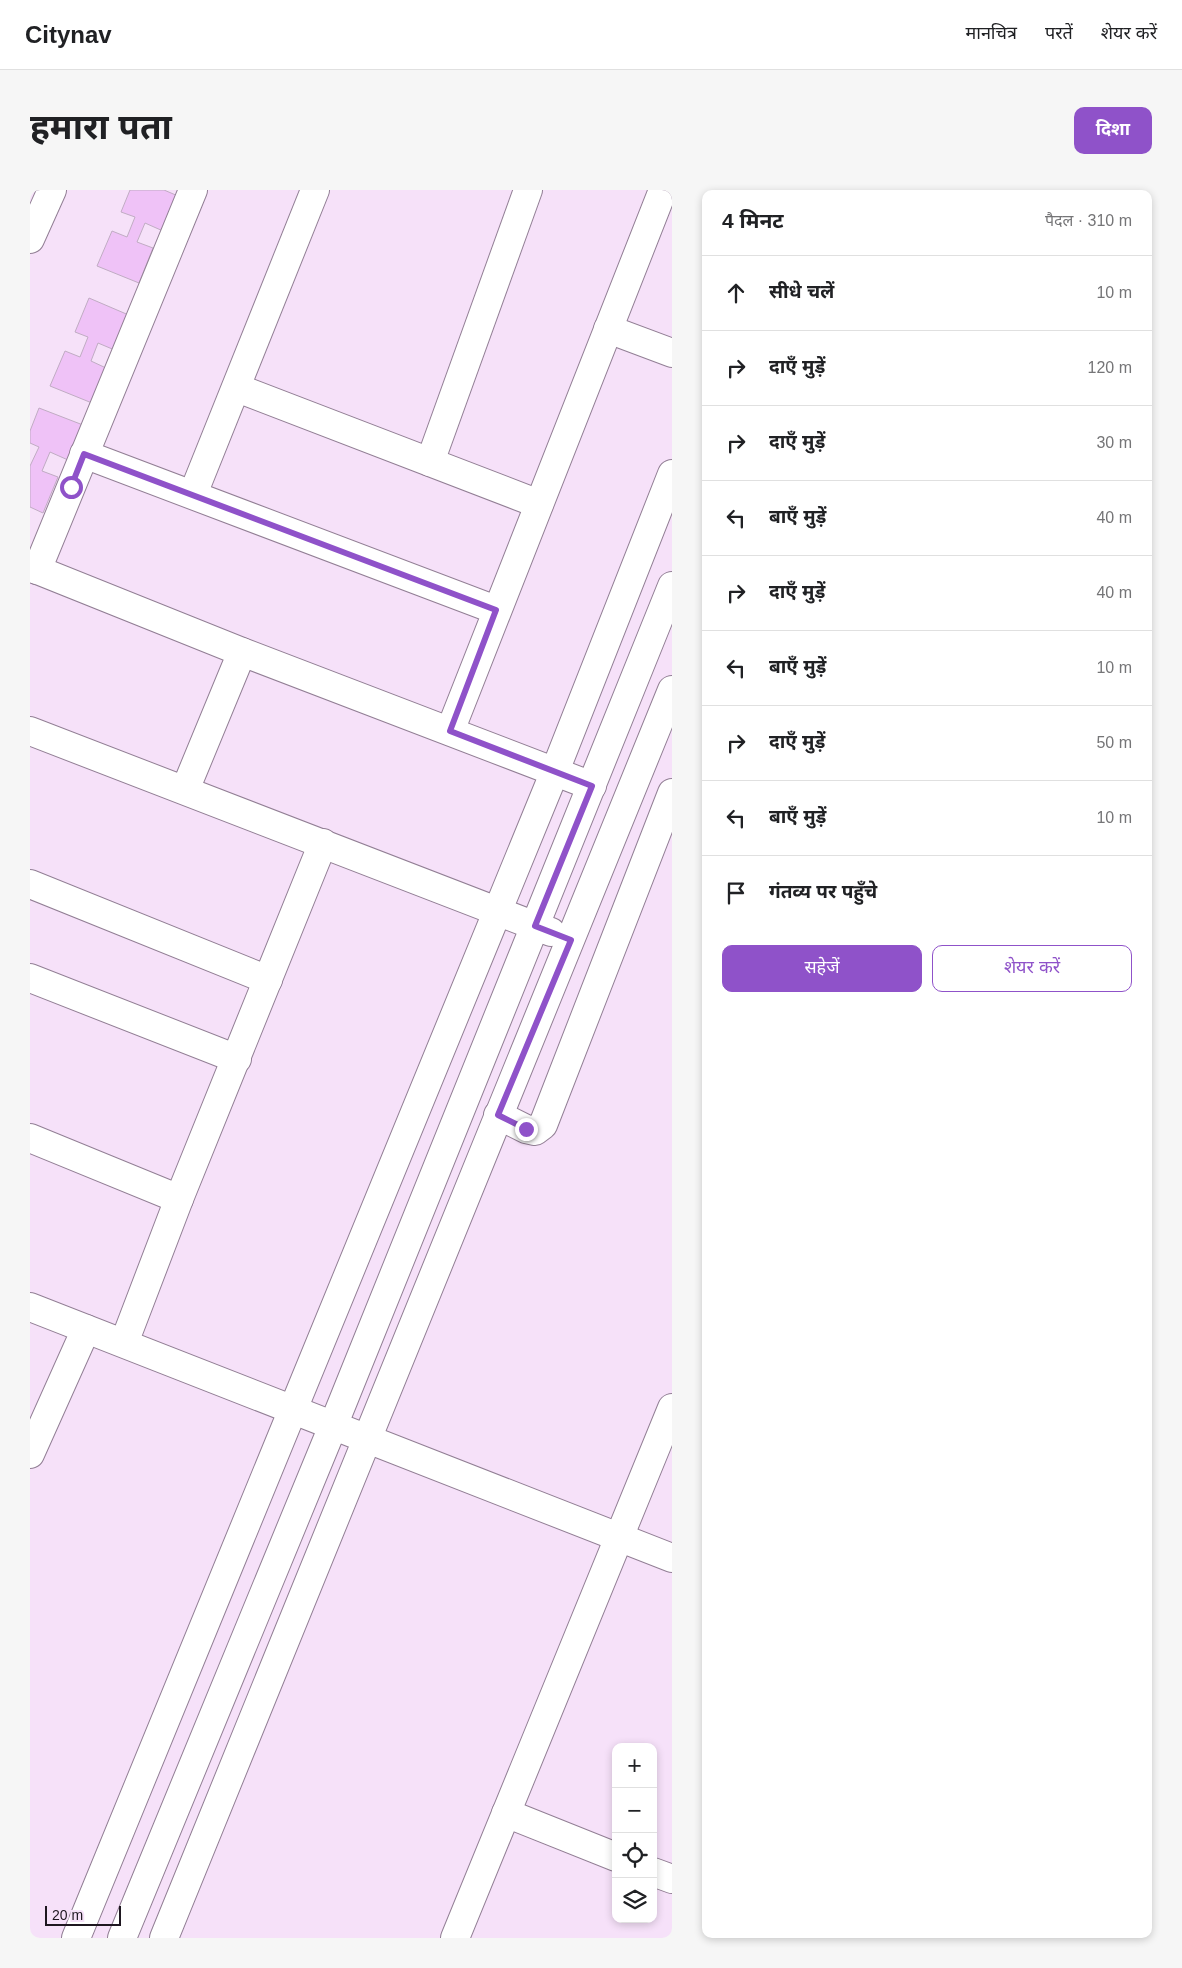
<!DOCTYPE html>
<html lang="hi">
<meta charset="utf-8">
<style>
:root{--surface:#fff;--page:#f6f6f6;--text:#202124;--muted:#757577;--line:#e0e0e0;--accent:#8f52c9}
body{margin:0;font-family:Arial,"Noto Sans Devanagari",sans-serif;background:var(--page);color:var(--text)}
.controls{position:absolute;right:15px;bottom:15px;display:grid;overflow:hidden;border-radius:10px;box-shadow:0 2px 8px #0003}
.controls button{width:45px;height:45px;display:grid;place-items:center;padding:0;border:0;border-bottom:1px solid var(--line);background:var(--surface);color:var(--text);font:25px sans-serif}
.scale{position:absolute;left:15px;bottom:12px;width:76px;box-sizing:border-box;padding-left:5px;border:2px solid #1e1720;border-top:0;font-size:14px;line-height:18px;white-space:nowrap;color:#1e1720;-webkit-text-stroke:4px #f6e1f9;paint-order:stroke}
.stop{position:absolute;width:15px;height:15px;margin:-11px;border:4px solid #8f52c9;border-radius:50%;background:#fff}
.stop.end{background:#8f52c9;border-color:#fff;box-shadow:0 1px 5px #0008}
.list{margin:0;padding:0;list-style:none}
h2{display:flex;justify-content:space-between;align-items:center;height:65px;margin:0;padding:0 20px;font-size:21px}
h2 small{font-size:16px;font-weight:400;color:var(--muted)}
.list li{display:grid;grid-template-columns:32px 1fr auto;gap:15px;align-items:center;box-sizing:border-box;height:75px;padding:0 20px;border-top:1px solid var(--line)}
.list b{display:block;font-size:19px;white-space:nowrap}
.list em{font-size:16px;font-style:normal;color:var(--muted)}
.actions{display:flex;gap:10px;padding:15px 20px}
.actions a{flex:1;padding:11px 0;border:1px solid var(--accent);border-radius:10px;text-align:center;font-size:18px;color:var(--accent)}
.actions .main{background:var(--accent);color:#fff}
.icon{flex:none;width:28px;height:28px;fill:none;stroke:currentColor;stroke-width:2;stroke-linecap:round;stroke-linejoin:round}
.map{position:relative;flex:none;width:642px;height:1748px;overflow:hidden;border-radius:10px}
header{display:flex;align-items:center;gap:30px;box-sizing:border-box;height:70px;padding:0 25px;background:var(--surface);border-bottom:1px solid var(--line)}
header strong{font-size:24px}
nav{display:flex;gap:28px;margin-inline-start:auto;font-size:18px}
.intro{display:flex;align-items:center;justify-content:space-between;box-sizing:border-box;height:120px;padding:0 30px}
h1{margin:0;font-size:35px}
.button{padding:12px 22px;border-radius:10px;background:var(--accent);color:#fff;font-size:18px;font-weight:700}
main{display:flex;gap:30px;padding:0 30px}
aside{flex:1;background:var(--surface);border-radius:10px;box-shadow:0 2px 8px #0003}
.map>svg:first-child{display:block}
</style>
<header>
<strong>Citynav</strong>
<nav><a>मानचित्र</a><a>परतें</a><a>शेयर करें</a></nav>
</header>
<div class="intro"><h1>हमारा पता</h1><a class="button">दिशा</a></div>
<main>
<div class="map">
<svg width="642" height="1748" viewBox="0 0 642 1748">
<rect width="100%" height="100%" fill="#f6e1f9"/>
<g fill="#efc2f7" stroke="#c0acc3">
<polygon points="100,0 134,0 148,6 133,41 115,33 107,52 123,58 109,93 67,76 82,41 97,47 105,27 91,22"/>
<polygon points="59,108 101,126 87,161 68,153 61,171 76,178 62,213 20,196 35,161 50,167 58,147 45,142"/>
<polygon points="9,218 53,235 38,270 20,262 12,281 28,287 13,323 0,317 0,276 9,257 0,253 0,241"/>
</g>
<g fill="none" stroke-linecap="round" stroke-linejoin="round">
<g stroke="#927f95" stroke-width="30">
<g id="minor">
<polyline points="0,49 22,0"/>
<polyline points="578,139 642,163"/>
<polyline points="207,198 509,314"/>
<polyline points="54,264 466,420"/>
<polyline points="400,272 498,0"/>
<polyline points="163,304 285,0"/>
<polyline points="0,377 212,462 562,596"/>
<polyline points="7,380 163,0"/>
<polyline points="0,541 521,742"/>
<polyline points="420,541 633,0"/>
<polyline points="155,600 212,462"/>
<polyline points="0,694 238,790"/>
<polyline points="0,788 207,869"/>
<polyline points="468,925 496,939 505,941 513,935 642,603"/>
<polyline points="0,948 149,1009"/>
<polyline points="0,1117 642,1368"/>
<polyline points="94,1153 149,1009 293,653"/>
<polyline points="0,1264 56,1139"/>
<polyline points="476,1623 586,1667"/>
<polyline points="623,1682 642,1689"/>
<polyline points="46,1748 525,581 642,284"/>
<polyline points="92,1748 303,1236 642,396"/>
<polyline points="134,1748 642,500"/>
<polyline points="425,1748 642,1218"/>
</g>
</g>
<use href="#minor" stroke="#fff" stroke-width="28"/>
</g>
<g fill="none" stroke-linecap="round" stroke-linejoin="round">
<polyline stroke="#8f52c9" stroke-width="6" points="41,297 54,264 466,420 420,541 562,596 505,736 541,750 468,925 496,939"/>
</g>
</svg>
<div class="controls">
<button>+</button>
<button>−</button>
<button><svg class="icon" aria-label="locate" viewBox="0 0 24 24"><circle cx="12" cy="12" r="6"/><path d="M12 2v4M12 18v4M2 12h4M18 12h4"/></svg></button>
<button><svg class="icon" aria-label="layers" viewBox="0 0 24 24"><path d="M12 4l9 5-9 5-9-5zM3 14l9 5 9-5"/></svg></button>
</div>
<div class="scale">20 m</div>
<div class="stop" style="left:41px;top:297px"></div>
<div class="stop end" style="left:496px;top:939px"></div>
</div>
<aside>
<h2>4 मिनट<small>पैदल · 310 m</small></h2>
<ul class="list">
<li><svg class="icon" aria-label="ahead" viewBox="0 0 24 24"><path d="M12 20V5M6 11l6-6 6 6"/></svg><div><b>सीधे चलें</b></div><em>10 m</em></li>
<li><svg class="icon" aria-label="right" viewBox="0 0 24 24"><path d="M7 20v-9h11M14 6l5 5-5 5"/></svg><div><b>दाएँ मुड़ें</b></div><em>120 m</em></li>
<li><svg class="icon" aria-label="right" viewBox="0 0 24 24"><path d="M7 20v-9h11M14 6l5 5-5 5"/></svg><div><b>दाएँ मुड़ें</b></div><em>30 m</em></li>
<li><svg class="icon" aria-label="left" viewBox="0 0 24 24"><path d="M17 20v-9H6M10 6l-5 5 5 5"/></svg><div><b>बाएँ मुड़ें</b></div><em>40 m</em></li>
<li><svg class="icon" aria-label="right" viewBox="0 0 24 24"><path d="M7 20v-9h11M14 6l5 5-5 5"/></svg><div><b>दाएँ मुड़ें</b></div><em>40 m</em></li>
<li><svg class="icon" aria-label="left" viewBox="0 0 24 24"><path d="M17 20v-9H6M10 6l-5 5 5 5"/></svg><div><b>बाएँ मुड़ें</b></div><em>10 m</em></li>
<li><svg class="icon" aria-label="right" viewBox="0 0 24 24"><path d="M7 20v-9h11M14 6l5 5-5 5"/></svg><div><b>दाएँ मुड़ें</b></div><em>50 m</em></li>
<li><svg class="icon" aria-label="left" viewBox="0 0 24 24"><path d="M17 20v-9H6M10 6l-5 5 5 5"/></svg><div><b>बाएँ मुड़ें</b></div><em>10 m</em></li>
<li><svg class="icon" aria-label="arrive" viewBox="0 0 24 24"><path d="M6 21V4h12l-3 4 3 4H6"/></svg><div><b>गंतव्य पर पहुँचे</b></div></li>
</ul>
<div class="actions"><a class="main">सहेजें</a><a>शेयर करें</a></div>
</aside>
</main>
